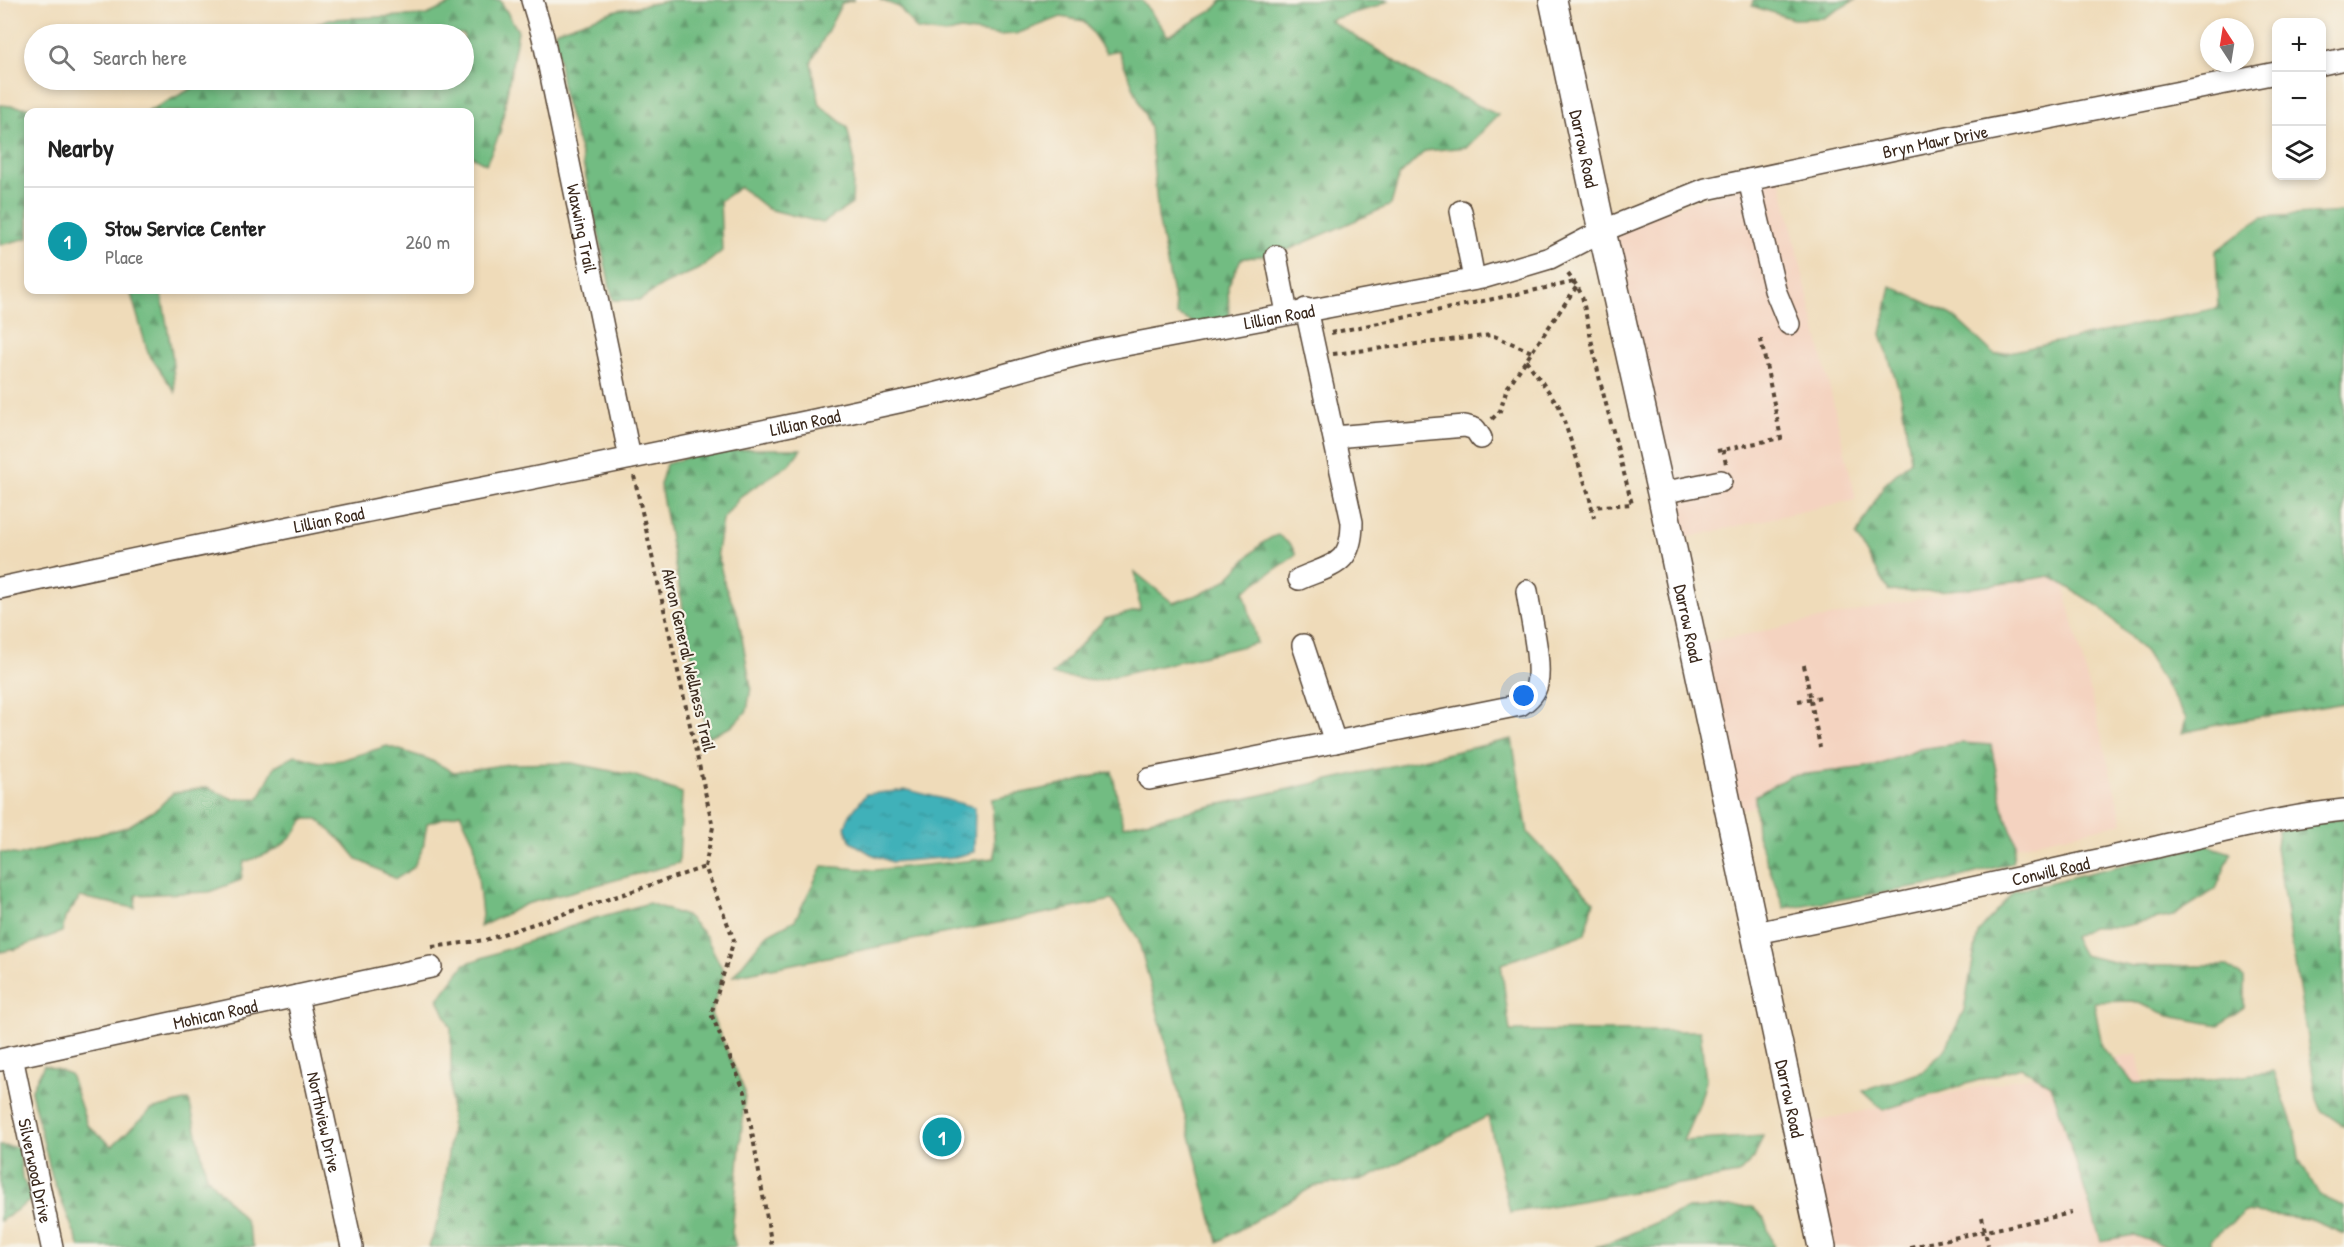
<!DOCTYPE html>
<meta charset="utf-8">
<style>
:root{--surface:#fff;--page:#f2f2f2;--text:#222;--muted:#767676;--line:#e0e0e0;--accent:#7c3aed}
body{margin:0;font-family:"Patrick Hand",sans-serif;background:var(--page);color:var(--text)}
.controls{position:absolute;right:18px;top:18px;display:grid;overflow:hidden;border-radius:12px;box-shadow:0 3px 9px #0003}
.controls button{width:54px;height:54px;display:grid;place-items:center;padding:0;border:0;border-bottom:2px solid var(--line);background:var(--surface);color:var(--text);font:30px sans-serif}
.compass{position:absolute;left:2200px;top:18px;width:54px;height:54px;border-radius:50%;background:var(--surface);box-shadow:0 3px 9px #0003;rotate:348deg}
.you{position:absolute;left:1524px;top:696px;width:21px;height:21px;margin:-15px;border:4px solid #fff;border-radius:50%;background:#1a73e8;box-shadow:0 0 0 9px #1a73e833}
.badge{display:grid;place-items:center;width:39px;height:39px;border-radius:50%;background:var(--accent);color:#fff;font-size:20px;font-weight:700}
.pin{position:absolute;translate:-50% -50%;border:3px solid #fff;box-shadow:0 2px 6px #0006}
.list{margin:0;padding:0;list-style:none}
h2{display:flex;justify-content:space-between;align-items:center;height:78px;margin:0;padding:0 24px;font-size:26px}
h2 small{font-size:20px;font-weight:400;color:var(--muted)}
.list li{display:grid;grid-template-columns:39px 1fr auto;gap:18px;align-items:center;box-sizing:border-box;height:108px;padding:0 24px;border-top:2px solid var(--line)}
.list b{display:block;font-size:22px;white-space:nowrap}
.list p{margin:0;font-size:20px;white-space:nowrap;color:var(--muted)}
.list em{font-size:20px;font-style:normal;color:var(--muted)}
.icon{flex:none;width:33px;height:33px;fill:none;stroke:currentColor;stroke-width:2;stroke-linecap:round;stroke-linejoin:round}
.map{position:relative;flex:none;width:2344px;height:1247px;overflow:hidden}
.search{position:absolute;background:var(--surface);box-shadow:0 3px 9px #0003;left:24px;top:24px;width:450px;height:66px;display:flex;align-items:center;gap:15px;box-sizing:border-box;padding:0 21px;border-radius:33px;color:var(--muted);font-size:22px}
.panel{position:absolute;background:var(--surface);box-shadow:0 3px 9px #0003;left:24px;top:108px;width:450px;height:186px;border-radius:12px}
.map>svg:first-child{display:block}
</style>
<div class="map">
<svg width="2344" height="1247" viewBox="0 0 2344 1247">
<defs>
<pattern id="forest-firs" width="22" height="20" patternUnits="userSpaceOnUse" patternTransform="scale(1.5)"><rect width="22" height="20" fill="#72bc82"/><path d="M5 1l3.5 6h-7zM16 11l3.5 6h-7z" fill="#5f996a"/></pattern>
<pattern id="water-ripples" width="26" height="14" patternUnits="userSpaceOnUse" patternTransform="scale(1.5)"><rect width="26" height="14" fill="#40b1b9"/><path d="M2 4q2-2 4 0t4 0M15 11q2-2 4 0t4 0" fill="none" stroke="#379096"/></pattern>
</defs>
<rect width="100%" height="100%" fill="#f7f3e8"/>
<filter id="ink" filterUnits="userSpaceOnUse"><feTurbulence type="fractalNoise" baseFrequency=".0167" numOctaves="2"/><feDisplacementMap in="SourceGraphic" scale="12" xChannelSelector="R" yChannelSelector="G"/><feConvolveMatrix kernelMatrix="1 2 1 2 8 2 1 2 1" color-interpolation-filters="sRGB"/></filter>
<filter id="wash" filterUnits="userSpaceOnUse"><feTurbulence type="fractalNoise" baseFrequency=".008" numOctaves="4" result="noise"/><feDisplacementMap in="SourceGraphic" scale="24" xChannelSelector="R" yChannelSelector="G"/><feGaussianBlur stdDeviation="1.35" result="paint"/><feColorMatrix in="noise" values="0 0 0 0 0 0 0 0 0 0 0 0 0 0 0 0 0 1.4 0 .05"/><feComposite in="paint" operator="in"/></filter>
<g filter="url(#wash)">
<rect width="100%" height="100%" fill="#efdbb9"/>
<g fill="#f4d3c0">
<polygon points="1779,174 1856,499 1672,541 1602,231"/>
<polygon points="2060,570 2123,823 1978,855 1956,762 1729,812 1694,645"/>
<polygon points="2137,1054 2181,1247 1822,1247 1797,1128 1830,1118"/>
</g>
<g fill="url(#forest-firs)" stroke="#567350" stroke-width="1.5">
<polygon points="460,0 500,0 518,31 500,133 486,164 470,155 470,112 147,112 208,80 464,80 464,34 293,34 329,19 427,15"/>
<polygon points="672,0 854,0 842,3 811,63 820,105 847,127 854,158 852,204 823,223 768,209 740,187 720,201 722,251 701,268 663,285 640,300 613,300 581,154 563,93 555,31 617,10"/>
<polygon points="880,0 1142,0 1168,36 1213,10 1223,0 1390,0 1375,7 1329,20 1422,78 1498,115 1467,147 1425,151 1399,176 1391,205 1283,252 1241,259 1228,286 1229,317 1198,325 1177,315 1158,217 1150,127 1118,50 1106,53 1084,21 1061,17 1016,34 997,35 960,30 945,34 917,30 899,7"/>
<polygon points="1753,0 1855,0 1823,18 1793,19 1752,6"/>
<polygon points="0,105 80,112 28,112 28,238 0,245"/>
<path d="M2344 212V703L2221 724 2182 733 2186 718 2145 652 2100 607 2050 576C1996 585 1944 594 1889 591L1856 536 1884 485 1911 460 1901 396 1881 334 1891 286 1952 315 1995 355 2218 308 2216 251 2262 217Z"/>
<polygon points="130,290 161,290 172,354 175,392 148,353"/>
<polygon points="748,449 801,449 790,464 742,495 722,520 717,552 725,586 738,616 751,687 747,711 731,727 707,737 660,485 666,464 695,455"/>
<path d="M1278 535 1291 545 1296 555 1244 591 1257 643 1095 681 1052 675 1105 619 1140 610 1135 572 1173 603C1186 598 1201 595 1213 588 1238 576 1253 542 1278 535Z"/>
<polygon points="1512,739 1528,833 1594,902 1585,934 1501,964 1510,1031 1700,1031 1706,1081 1699,1105 1683,1141 1763,1136 1754,1158 1738,1174 1510,1213 1488,1116 1366,1179 1314,1186 1218,1242 1138,938 1112,900 733,976 765,936 795,920 822,866 875,870 995,858 992,799 1067,784 1112,771 1123,826"/>
<polygon points="1961,743 1991,745 2004,812 2016,843 2012,863 1932,885 1784,908 1757,835 1755,796 1790,776 1876,766 1920,749"/>
<path d="M387 746 428 759 454 772 509 764 572 763 636 776 682 793 679 863 526 904 480 927 482 915 474 842 460 813 427 823 423 848 413 868 396 879 357 859 344 843 317 819H304C290 846 272 853 244 862L241 880 209 892 136 895 135 908 80 897 65 918 62 932 16 949 0 952V852L20 855 127 827 158 808 173 793 207 787 233 799 259 798 275 766 295 755 319 762 341 760Z"/>
<polygon points="2344,817 2344,1126 2322,1111 2317,1099 2276,847 2278,830"/>
<polygon points="2206,845 2231,853 2216,889 2173,916 2119,927 2091,927 2073,937 2083,955 2132,966 2228,966 2244,978 2244,1007 2219,1025 2174,1017 2133,1001 2094,1002 2102,1047 2134,1083 2177,1084 2274,1071 2296,1134 2299,1159 2320,1196 2344,1207 2344,1234 2309,1219 2245,1212 2211,1239 2211,1247 2167,1247 2134,1235 2101,1241 2051,1085 2021,1067 1883,1110 1863,1091 1922,1072 1946,1048 1964,1010 1978,933 2014,891"/>
<polygon points="649,903 688,917 705,935 724,972 711,1014 745,1092 732,1233 736,1247 429,1247 441,1211 451,1129 451,1028 438,999 465,964 589,920"/>
<polygon points="44,1065 70,1074 87,1125 112,1146 151,1110 189,1100 207,1177 245,1220 254,1247 80,1247 52,1177 31,1091"/>
<polygon points="0,1146 19,1147 22,1178 33,1199 0,1221"/>
<polygon points="1728,1207 1752,1207 1764,1218 1774,1247 1595,1247 1609,1243 1687,1209"/>
</g>
<polygon fill="url(#water-ripples)" stroke="#3e6e6c" stroke-width="1.5" points="908,790 975,807 974,852 955,857 892,862 871,854 851,842 845,827 849,816 866,794"/>
</g>
<g filter="url(#ink)">
<g fill="none" stroke-linecap="round" stroke-linejoin="round">
<g stroke="#564535" stroke-width="24">
<g id="minor">
<path id="s1" d="M532 0 543 37 630 458"/>
<polyline points="2322,64 2344,59"/>
<polyline points="1749,180 1775,290 1789,324"/>
<polyline points="1461,211 1474,279"/>
<polyline points="1276,256 1287,313"/>
<polyline points="1334,437 1465,426 1475,429 1481,438"/>
<polyline points="1661,493 1721,481"/>
<path d="M1299 579C1334 564 1352 565 1352 522L1306 309"/>
<path id="s2" d="M0 588C305 521 612 465 917 398 980 384 1041 362 1104 349L1482 278 1550 258 1602 231 1706 189 1933 141 2276 73"/>
<path d="M1335 742 1520 705C1528 700 1535 694 1537 684 1542 662 1530 615 1527 591"/>
<polyline points="1149,779 1335,742 1303,645"/>
<path id="s3" d="M1755 933C1882 909 2008 880 2134 852 2203 837 2274 817 2344 810"/>
<path id="s4" d="M297 996 352 1247"/>
<path id="s5" d="M12 1057 52 1247"/>
<path id="s6" d="M0 1060 431 967"/>
</g>
</g>
<g stroke="#564535" stroke-width="30">
<g id="major">
<path id="s7" d="M1553 0 1602 231 1661 493 1822 1247"/>
</g>
</g>
<g stroke="#564535" stroke-width="4" stroke-dasharray="4.5 4.5" stroke-linecap="butt">
<polyline points="1568,274 1577,286 1582,296 1600,381 1632,504 1591,507"/>
<polyline points="1331,333 1574,282"/>
<polyline points="1333,354 1492,335 1532,352"/>
<polyline points="1526,360 1559,406 1589,495 1594,518"/>
<polyline points="1492,419 1500,411 1507,388 1577,286"/>
<polyline points="1723,450 1726,464"/>
<polyline points="1717,451 1781,438 1760,335"/>
<polyline points="634,476 713,827 705,867 734,940 711,1014 745,1092 772,1247"/>
<polyline points="1804,665 1820,747"/>
<polyline points="1798,701 1821,697"/>
<polyline points="432,947 485,940 705,867"/>
<polyline points="1982,1217 1988,1245"/>
<polyline points="1910,1247 2072,1213"/>
</g>
<use href="#minor" stroke="#fff" stroke-width="21"/>
<use href="#major" stroke="#fff" stroke-width="27"/>
</g>
</g>
<g text-anchor="middle" dominant-baseline="central" stroke-width="4.5" stroke-linejoin="round" paint-order="stroke">
<g font-size="18" fill="#3b2a1e" stroke="#f7f3e8">
<text stroke="none"><textPath href="#s2" startOffset="1990">Bryn Mawr Drive</textPath></text>
<text stroke="none"><textPath href="#s7" startOffset="152">Darrow Road</textPath></text>
<text stroke="none"><textPath href="#s1" startOffset="234">Waxwing Trail</textPath></text>
<text stroke="none"><textPath href="#s2" startOffset="1308">Lillian Road</textPath></text>
<text stroke="none"><textPath href="#s2" startOffset="822">Lillian Road</textPath></text>
<text stroke="none"><textPath href="#s2" startOffset="336">Lillian Road</textPath></text>
<text stroke="none"><textPath href="#s7" startOffset="638">Darrow Road</textPath></text>
<text transform="translate(689 660) rotate(77)">Akron General Wellness Trail</text>
<text stroke="none"><textPath href="#s3" startOffset="302">Conwill Road</textPath></text>
<text stroke="none"><textPath href="#s6" startOffset="220">Mohican Road</textPath></text>
<text stroke="none"><textPath href="#s7" startOffset="1124">Darrow Road</textPath></text>
<text stroke="none"><textPath href="#s4" startOffset="129">Northview Drive</textPath></text>
<text stroke="none"><textPath href="#s5" startOffset="116">Silverwood Drive</textPath></text>
</g>
</g>
</svg>
<div class="controls">
<button>+</button>
<button>−</button>
<button><svg class="icon" aria-label="layers" viewBox="0 0 24 24"><path d="M12 4l9 5-9 5-9-5zM3 14l9 5 9-5"/></svg></button>
</div>
<svg class="compass" viewBox="-18 -18 36 36"><path d="M0-13l5 13h-10z" fill="#e53935"/><path d="M0 13l5-13h-10z" fill="#767676"/></svg>
<div class="you"></div>
<div class="pin badge" style="left:942px;top:1137px;background:#0f9aa8">1</div>
<div class="search"><svg class="icon" aria-label="search" viewBox="0 0 24 24"><circle cx="10" cy="10" r="6"/><path d="M15 15l6 6"/></svg>Search here</div>
<section class="panel">
<h2>Nearby<small></small></h2>
<ul class="list">
<li><span class="badge" style="background:#0f9aa8">1</span><div><b>Stow Service Center</b><p>Place</p></div><em>260 m</em></li>
</ul>
</section>
</div>
